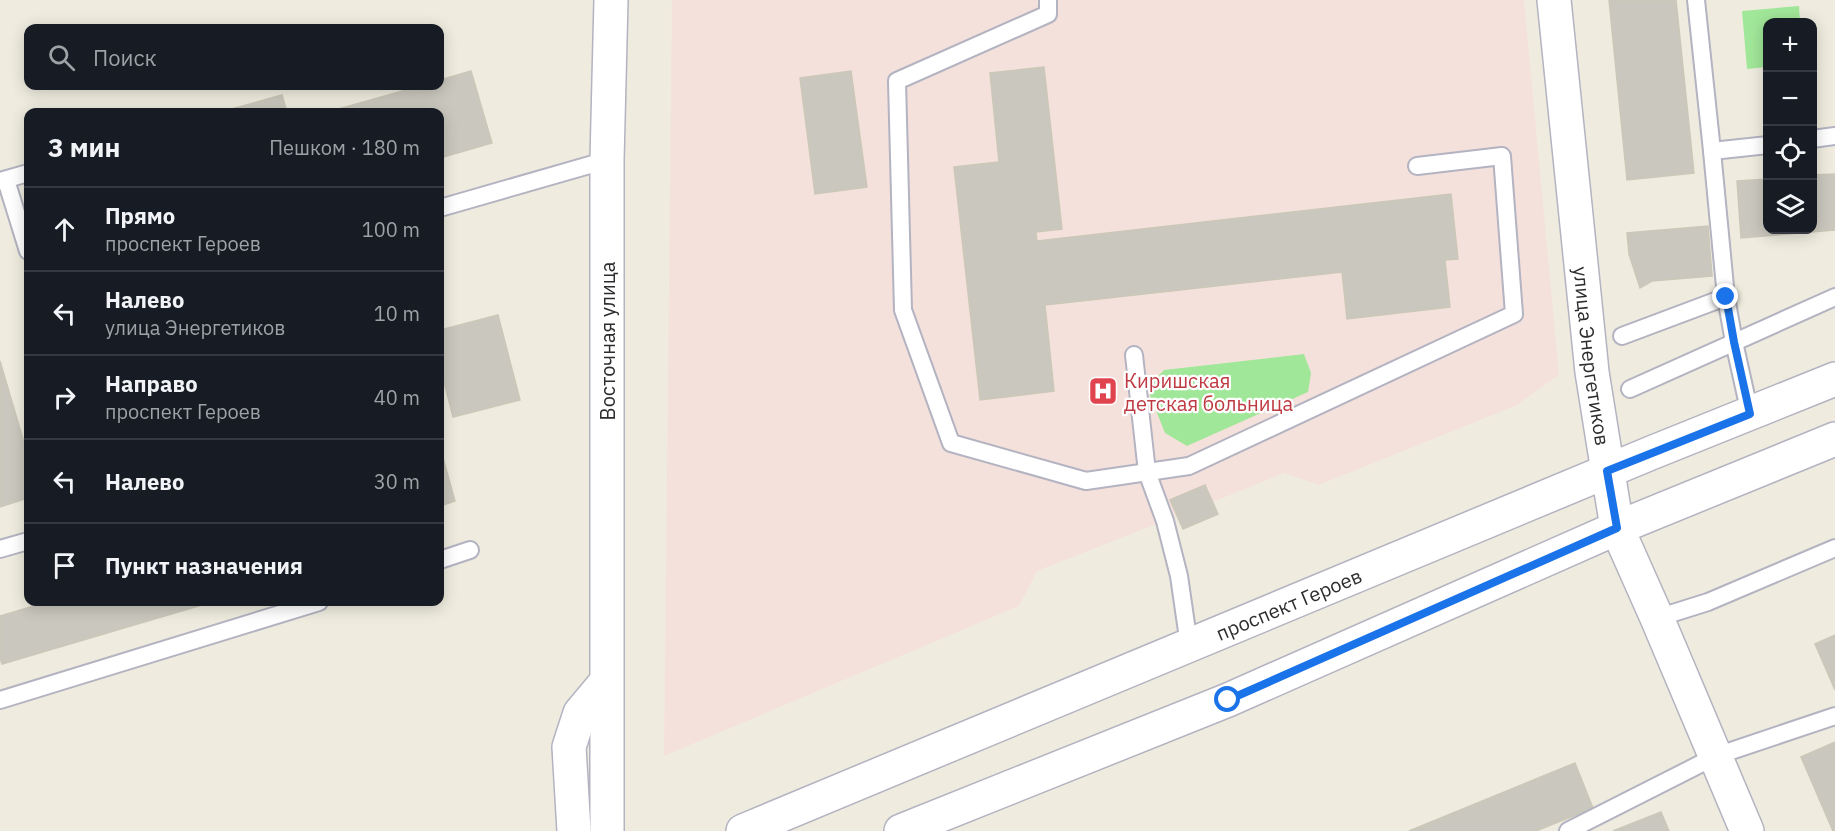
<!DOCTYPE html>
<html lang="ru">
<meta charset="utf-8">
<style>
:root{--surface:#171b24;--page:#20242c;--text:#f1f3f6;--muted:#9ea1a6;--line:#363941}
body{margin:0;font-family:"IBM Plex Sans",sans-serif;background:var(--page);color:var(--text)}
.controls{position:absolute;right:18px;top:18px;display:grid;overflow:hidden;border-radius:12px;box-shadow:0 3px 15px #0003}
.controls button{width:54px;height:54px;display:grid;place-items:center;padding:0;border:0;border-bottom:2px solid var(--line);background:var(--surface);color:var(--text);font:30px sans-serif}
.stop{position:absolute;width:18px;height:18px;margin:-14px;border:4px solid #1a73e8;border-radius:50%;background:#fff}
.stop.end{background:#1a73e8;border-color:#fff;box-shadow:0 2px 6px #0008}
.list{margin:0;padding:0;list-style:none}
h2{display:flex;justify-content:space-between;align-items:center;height:78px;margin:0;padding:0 24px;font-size:26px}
h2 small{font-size:20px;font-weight:400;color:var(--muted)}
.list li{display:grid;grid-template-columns:39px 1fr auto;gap:18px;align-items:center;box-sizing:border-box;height:84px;padding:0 24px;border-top:2px solid var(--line)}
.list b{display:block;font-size:22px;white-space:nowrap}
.list p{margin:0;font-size:20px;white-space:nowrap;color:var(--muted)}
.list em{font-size:20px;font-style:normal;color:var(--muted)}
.icon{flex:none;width:33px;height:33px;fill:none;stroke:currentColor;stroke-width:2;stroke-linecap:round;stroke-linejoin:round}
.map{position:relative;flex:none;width:1835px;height:831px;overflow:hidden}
.search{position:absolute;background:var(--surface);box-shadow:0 3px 15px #0003;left:24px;top:24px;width:420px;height:66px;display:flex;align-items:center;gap:15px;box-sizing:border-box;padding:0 21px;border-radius:12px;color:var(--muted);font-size:22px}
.panel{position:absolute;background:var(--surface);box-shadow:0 3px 15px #0003;left:24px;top:108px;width:420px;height:498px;border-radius:12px}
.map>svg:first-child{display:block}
</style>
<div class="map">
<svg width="1835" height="831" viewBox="0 0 1835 831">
<rect width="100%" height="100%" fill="#efecdf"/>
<polygon fill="#f5e1dc" points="672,0 1524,0 1559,375 1515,406 1319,485 1284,473 1213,502 1218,514 1183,529 1177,516 1037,571 1019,606 664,756"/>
<g fill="#a1e799">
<polygon points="1799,6 1800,22 1768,22 1767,67 1747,69 1742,11"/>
<polygon points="1304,354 1311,373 1308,392 1187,446 1165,433 1149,393 1153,382 1164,370"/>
</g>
<g fill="#cac8be" stroke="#cbc8b8" stroke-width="1.5">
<polygon points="1609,0 1676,0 1694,173 1627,180"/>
<polygon points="1044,67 1062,229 1036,232 1037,241 1451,194 1458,259 1445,260 1450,307 1347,319 1342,272 1045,305 1054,391 980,400 954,167 999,162 990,73"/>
<polygon points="471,71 492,143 440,158 440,112 328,112 420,86 440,86 440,80"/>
<polygon points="851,71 867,187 815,194 800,78"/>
<polygon points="282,95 287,112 221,112"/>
<polygon points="1835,174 1835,230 1741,238 1737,181 1768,179 1768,230 1812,230 1812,175"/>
<polygon points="1708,226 1712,276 1652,281 1640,288 1629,254 1627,233"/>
<polygon points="498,315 520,400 453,417 440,366 440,330"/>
<polygon points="0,361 28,456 28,498 0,507"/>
<polygon points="440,447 455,501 440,506"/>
<polygon points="1205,485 1218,514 1183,529 1170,500"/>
<polygon points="47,602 212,602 2,664 0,658 0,616"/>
<polygon points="1835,635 1835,690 1815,644"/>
<polygon points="1835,742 1835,831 1833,831 1801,757"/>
<polygon points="1575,763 1593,808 1536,831 1409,831"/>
<polygon points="1661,812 1669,831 1613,831"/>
</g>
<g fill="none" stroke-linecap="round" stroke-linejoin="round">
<g stroke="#b3b3c1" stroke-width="20">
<g id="lane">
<polyline points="1048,0 1048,14 897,81 903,310 951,443 1086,481 1189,466 1514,314 1502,156 1417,166"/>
<polyline points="1696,0 1712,151 1768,145"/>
<polyline points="1812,139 1835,136"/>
<polyline points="1712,151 1726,297 1734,342 1750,414"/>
<polyline points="6,180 28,251"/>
<polyline points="0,181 28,173"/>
<polyline points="440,208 607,160"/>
<polyline points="1622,336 1726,297"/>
<polyline points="1134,355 1147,472 1165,521 1179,576 1189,645"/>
<polyline points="1630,389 1835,297"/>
<polyline points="0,549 28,541"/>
<polyline points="440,560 470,550"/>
<polyline points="1657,618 1708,602 1835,548"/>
<polyline points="0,700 319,602"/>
<polyline points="1568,831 1716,756 1835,716"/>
</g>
</g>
<g stroke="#b3b3c1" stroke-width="36">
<g id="street">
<path id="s1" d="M1554 0 1592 372 1617 528 1657 618 1747 831"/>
<polyline points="574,831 569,747 580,713 606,682"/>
<polyline points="607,831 607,160 611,0"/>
</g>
</g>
<g stroke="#b3b3c1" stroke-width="36">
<g id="secondary">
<path id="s2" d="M743 831 1651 453 1835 379"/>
<polyline points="901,831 1228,700 1617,528 1835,439"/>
</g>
</g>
<use href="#lane" stroke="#fff" stroke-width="16"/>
<use href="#street" stroke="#fff" stroke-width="33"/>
<use href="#secondary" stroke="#fff" stroke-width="33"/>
</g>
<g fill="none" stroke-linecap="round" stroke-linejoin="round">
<polyline stroke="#1a73e8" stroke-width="8" points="1228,700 1617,528 1607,471 1750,414 1734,342 1726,297"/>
</g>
<defs>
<g id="hospital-square" transform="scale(1.5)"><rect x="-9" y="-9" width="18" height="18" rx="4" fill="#e0444e" stroke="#fff"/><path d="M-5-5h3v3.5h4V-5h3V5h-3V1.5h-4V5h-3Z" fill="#fff"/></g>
</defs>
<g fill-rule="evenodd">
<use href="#hospital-square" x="1103" y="391"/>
</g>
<g text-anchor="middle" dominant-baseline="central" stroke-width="4.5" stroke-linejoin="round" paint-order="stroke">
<g font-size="20" fill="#2d2d2d" stroke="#fff">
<text transform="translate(607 341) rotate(-90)">Восточная улица</text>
<text stroke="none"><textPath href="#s1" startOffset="358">улица Энергетиков</textPath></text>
<text stroke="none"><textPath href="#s2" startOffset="591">проспект Героев</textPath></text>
</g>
<g font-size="20" fill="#be3a42" stroke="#fff" text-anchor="start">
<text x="1124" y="380">Киришская<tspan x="1124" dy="23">детская больница</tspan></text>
</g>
</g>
</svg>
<div class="controls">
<button>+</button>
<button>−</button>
<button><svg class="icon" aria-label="locate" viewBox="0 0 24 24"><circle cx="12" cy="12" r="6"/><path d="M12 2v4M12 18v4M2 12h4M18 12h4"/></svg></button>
<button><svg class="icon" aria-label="layers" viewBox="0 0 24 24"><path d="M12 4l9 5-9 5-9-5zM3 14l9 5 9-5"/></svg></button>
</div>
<div class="stop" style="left:1228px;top:700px"></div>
<div class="stop end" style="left:1726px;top:297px"></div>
<div class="search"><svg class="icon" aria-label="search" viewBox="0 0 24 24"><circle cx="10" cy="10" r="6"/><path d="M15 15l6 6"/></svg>Поиск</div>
<section class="panel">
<h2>3 мин<small>Пешком · 180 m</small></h2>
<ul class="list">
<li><svg class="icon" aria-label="ahead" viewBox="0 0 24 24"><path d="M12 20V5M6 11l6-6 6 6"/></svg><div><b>Прямо</b><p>проспект Героев</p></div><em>100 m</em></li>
<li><svg class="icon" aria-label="left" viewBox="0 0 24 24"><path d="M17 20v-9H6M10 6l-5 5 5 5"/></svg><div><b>Налево</b><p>улица Энергетиков</p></div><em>10 m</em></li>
<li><svg class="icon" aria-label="right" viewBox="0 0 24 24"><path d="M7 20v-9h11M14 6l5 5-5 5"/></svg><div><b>Направо</b><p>проспект Героев</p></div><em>40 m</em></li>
<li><svg class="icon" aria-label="left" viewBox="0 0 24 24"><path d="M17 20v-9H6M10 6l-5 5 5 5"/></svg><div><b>Налево</b></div><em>30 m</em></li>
<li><svg class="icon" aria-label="arrive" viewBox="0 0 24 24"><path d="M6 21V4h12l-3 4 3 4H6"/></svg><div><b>Пункт назначения</b></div></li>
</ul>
</section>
</div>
